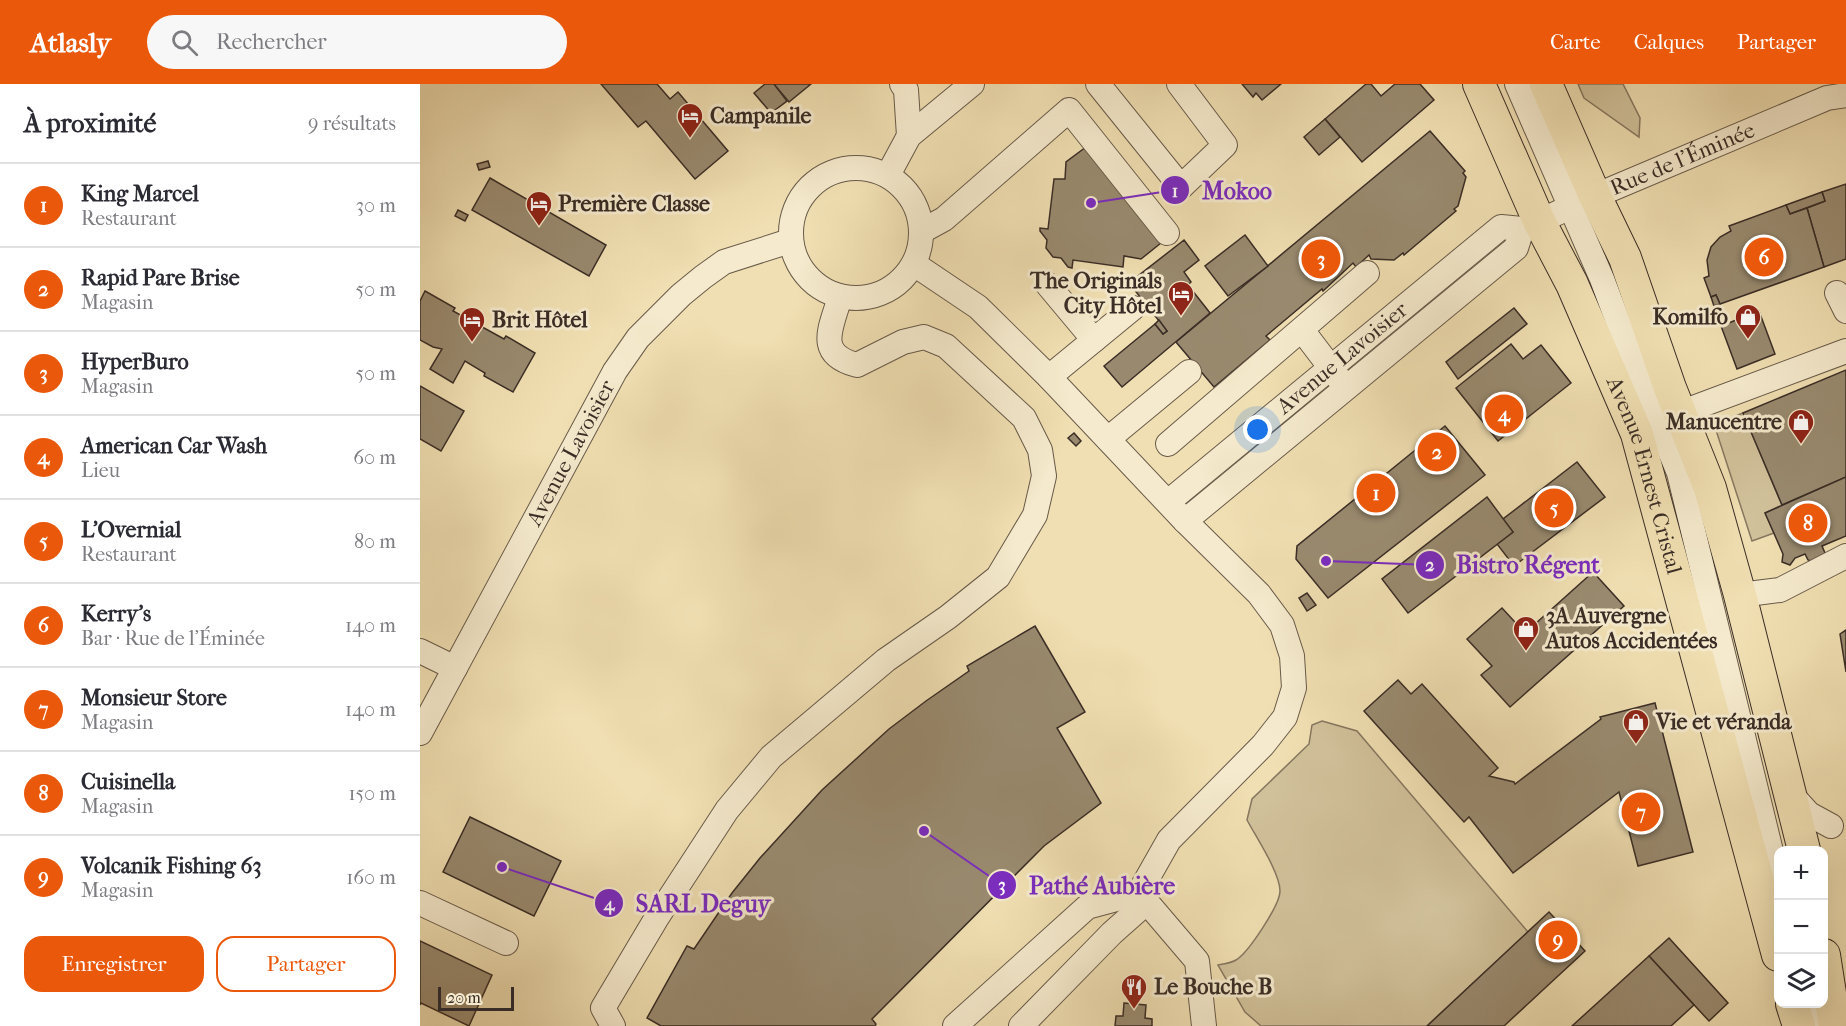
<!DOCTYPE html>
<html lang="fr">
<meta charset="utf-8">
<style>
:root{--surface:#fff;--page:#f7f7f7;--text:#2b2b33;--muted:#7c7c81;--line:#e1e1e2;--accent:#ea580c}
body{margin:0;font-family:"IM FELL French Canon",serif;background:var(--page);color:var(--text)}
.controls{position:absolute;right:18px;bottom:18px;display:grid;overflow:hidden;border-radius:12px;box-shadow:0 6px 24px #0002}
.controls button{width:54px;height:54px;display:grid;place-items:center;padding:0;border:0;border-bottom:2px solid var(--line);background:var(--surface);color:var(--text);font:30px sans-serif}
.scale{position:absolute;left:18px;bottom:15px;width:76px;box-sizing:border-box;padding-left:6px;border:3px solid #3a2d26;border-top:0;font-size:16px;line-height:21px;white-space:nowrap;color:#3a2d26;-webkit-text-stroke:4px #f5eacd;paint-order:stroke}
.you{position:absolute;left:838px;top:346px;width:21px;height:21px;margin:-15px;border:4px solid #fff;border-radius:50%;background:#1a73e8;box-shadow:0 0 0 9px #1a73e833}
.badge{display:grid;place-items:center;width:39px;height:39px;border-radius:50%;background:var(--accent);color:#fff;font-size:20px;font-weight:700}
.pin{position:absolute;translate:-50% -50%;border:3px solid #fff;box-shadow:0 2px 6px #0006}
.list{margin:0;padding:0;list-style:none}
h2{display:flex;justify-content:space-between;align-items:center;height:78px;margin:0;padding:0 24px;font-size:26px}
h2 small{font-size:20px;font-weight:400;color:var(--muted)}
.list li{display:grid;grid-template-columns:39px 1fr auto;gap:18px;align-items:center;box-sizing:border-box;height:84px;padding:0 24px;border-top:2px solid var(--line)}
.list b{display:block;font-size:22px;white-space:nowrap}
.list p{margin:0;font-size:20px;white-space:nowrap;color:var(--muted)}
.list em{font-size:20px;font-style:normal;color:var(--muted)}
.actions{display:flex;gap:12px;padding:18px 24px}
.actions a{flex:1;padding:14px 0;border:2px solid var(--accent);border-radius:18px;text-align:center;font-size:21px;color:var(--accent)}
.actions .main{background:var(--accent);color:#fff}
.icon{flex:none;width:33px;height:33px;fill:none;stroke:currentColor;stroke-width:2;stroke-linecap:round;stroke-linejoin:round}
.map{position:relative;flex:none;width:1426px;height:942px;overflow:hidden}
header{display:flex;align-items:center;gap:36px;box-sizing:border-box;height:84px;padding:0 30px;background:var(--accent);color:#fff}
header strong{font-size:28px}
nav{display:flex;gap:33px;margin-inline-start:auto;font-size:21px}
.search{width:420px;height:54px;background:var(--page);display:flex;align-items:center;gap:15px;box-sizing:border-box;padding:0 21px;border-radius:33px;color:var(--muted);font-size:22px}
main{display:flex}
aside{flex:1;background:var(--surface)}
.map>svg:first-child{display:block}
</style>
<header>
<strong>Atlasly</strong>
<div class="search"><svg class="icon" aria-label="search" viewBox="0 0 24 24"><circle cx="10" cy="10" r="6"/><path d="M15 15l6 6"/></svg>Rechercher</div>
<nav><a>Carte</a><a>Calques</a><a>Partager</a></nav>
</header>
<main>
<aside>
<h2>À proximité<small>9 résultats</small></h2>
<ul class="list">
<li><span class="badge">1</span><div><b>King Marcel</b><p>Restaurant</p></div><em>30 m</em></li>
<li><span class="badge">2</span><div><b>Rapid Pare Brise</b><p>Magasin</p></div><em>50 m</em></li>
<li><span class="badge">3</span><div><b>HyperBuro</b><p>Magasin</p></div><em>50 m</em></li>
<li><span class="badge">4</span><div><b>American Car Wash</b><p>Lieu</p></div><em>60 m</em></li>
<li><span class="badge">5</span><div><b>L'Overnial</b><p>Restaurant</p></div><em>80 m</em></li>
<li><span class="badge">6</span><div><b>Kerry's</b><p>Bar · Rue de l'Éminée</p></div><em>140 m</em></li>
<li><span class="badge">7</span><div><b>Monsieur Store</b><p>Magasin</p></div><em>140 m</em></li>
<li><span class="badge">8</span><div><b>Cuisinella</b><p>Magasin</p></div><em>150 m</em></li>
<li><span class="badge">9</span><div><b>Volcanik Fishing 63</b><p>Magasin</p></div><em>160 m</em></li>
</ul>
<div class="actions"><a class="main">Enregistrer</a><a>Partager</a></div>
</aside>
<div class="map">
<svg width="1426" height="942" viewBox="0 0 1426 942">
<rect width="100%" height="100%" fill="#f0dfb2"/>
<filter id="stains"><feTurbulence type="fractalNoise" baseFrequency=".00333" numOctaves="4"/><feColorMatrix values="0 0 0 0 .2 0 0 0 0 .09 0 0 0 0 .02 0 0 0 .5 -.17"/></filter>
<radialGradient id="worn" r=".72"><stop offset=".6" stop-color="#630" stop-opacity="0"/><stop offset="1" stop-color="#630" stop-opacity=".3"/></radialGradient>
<g fill="#d1c19a" stroke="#867760" stroke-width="1.5">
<polygon points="1158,0 1203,0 1220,34 1219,53 1164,14"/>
<polygon points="1323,329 1362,421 1345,429 1354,449 1332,457 1294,340"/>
<path d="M902 637 937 647 1108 848 1007 942H841L825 928 798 881C804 880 811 879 816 876 828 869 860 821 860 807 860 789 836 753 827 736L832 715 889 660 892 641Z"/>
</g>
<g fill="#998a6f" stroke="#3a2d26" stroke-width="1.5">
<polygon points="181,0 237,0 250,15 258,8 308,67 275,95 226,37 218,43"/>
<polygon points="345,0 354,0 367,17 351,29 334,9"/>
<polygon points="354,0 391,0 369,18"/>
<polygon points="822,0 861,0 842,16 836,9 833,13"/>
<polygon points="946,0 951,0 961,12 975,0 1000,0 1014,16 942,78 905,35"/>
<polygon points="905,35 920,53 899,71 884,53"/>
<polygon points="1010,47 1045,87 1043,89 1046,93 1038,122 1034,125 1036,127 984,171 983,169 974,176 951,175 949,171 936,183 933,179 903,207 902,205 846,252 850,256 794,303 756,258"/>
<polygon points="666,63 741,159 721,175 704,172 703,183 653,176 652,184 648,183 641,174 633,173 626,164 627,156 620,147 620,144 628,145 634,95 645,95 646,78"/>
<polygon points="68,77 70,83 59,86 57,80"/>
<polygon points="70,94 186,161 169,192 52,126"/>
<polygon points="1426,100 1426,175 1404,183 1387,124 1405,117 1402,108"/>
<polygon points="1402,108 1405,117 1370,130 1366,121"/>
<polygon points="1366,121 1370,130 1387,124 1404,183 1300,220 1296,211 1291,213 1284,194 1289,192 1287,176 1291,163 1300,153 1311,147 1309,142"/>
<polygon points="38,126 48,131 45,137 35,132"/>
<polygon points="825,151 848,182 808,212 785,182"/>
<polygon points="764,156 779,176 764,188 771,198 768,201 790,229 702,303 684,282 735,240 743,250 747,247 709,199"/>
<polygon points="5,207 35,224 33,227 84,255 86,252 115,269 93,308 64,292 65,289 45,277 33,299 10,285 22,265 13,263 0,256 0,217"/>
<polygon points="1296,211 1300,220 1294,222 1291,213"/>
<polygon points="1094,224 1107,240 1038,295 1026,278"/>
<polygon points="1339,227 1355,270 1317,285 1301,242"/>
<polygon points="739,236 747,247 743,250 735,240"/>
<polygon points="1091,260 1103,275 1121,261 1151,299 1078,357 1036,304"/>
<polygon points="1426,286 1426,393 1362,421 1323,329"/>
<polygon points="0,302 44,327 21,367 0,355"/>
<polygon points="1025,342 1065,391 908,514 876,475 877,462"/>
<polygon points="654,349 661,357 656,362 648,354"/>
<polygon points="1157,378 1185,413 1094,482 1077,460 1093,448 1083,435"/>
<polygon points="1426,393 1426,452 1402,462 1405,469 1402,476 1396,479 1388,476 1385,470 1375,474 1370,481 1362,478 1363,470 1345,429"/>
<polygon points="1067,413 1093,448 988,529 962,495"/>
<polygon points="1173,488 1204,522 1090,623 1061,591 1072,582 1047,555 1082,524 1105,549"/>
<polygon points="887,509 896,521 887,527 879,514"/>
<polygon points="615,542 665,628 637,644 681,719 624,762 452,935 456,940 455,942 241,942 227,934 267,862 274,865 312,809 340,774 402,706 469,645 506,617 549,587 547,582"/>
<polygon points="1426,546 1426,588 1420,550"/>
<polygon points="978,596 991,610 1002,600 1078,684 1069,692 1094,698 1095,700 1181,635 1180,633 1235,619 1273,768 1218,782 1199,708 1093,789 1049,733 1044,738 944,627"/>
<polygon points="50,733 141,777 114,832 23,788"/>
<polygon points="1129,828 1165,867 1084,942 1007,942"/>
<polygon points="1249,854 1308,919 1289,937 1229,872"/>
<polygon points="0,857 72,891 49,942 1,919 0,921"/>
<polygon points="1229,872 1274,921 1251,942 1152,942"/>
<polygon points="704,919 726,921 725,934 732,935 732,942 695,942 696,932 703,932"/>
</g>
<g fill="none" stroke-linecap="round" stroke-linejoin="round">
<g stroke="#685a49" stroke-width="26">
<g id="minor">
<polyline points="482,0 486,6 489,52"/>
<polyline points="678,0 761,103 805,61 759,0"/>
<polyline points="1097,0 1182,195 1217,288 1259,389 1358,796"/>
<circle cx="436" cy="149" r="65"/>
<polyline points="468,91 489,52 552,0"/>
<polyline points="502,147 524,135 649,26 747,149"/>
<polyline points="494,180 558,223 629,293 765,437 839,510 862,541 872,572 874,604 865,633 843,661 749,756 719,809 667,823 535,942"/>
<polyline points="628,201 674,256"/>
<polyline points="1417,209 1426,227"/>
<polyline points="882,246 920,296"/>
<polyline points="629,293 713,224"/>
<polyline points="1260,329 1426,267"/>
<polyline points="688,355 769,288"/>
<polyline points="748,360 947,189"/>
<path id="s1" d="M748 418 1081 143 1102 145 1175 112 1407 14 1426 11"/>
<polyline points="765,437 1096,164 1102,145"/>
<polyline points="1320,511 1360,506 1426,472"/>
<polyline points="0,567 35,584"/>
<path id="s2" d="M0 649 195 287 218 254 261 211 283 193 304 178 370 157"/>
<polyline points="1369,708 1389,730 1411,742"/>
<polyline points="719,809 777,877 784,942"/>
<polyline points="0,819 86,859"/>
<polyline points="1391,920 1396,942"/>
<path d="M193 942 183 924 236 835 307 726 351 673 466 576 528 533 578 493 615 431 624 392 620 366 604 334 526 262 504 253 483 258 437 281C395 270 411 244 420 213"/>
<polyline points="601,942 692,849 727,818"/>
</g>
</g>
<g stroke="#3a2d26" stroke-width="34">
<g id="major">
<path id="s3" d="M1059 0 1119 137 1152 200 1217 350 1358 871"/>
<polyline points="1126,0 1175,112 1205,174 1250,304 1290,404 1320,511 1384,766"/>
<polyline points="1404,871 1415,942"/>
<polyline points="1372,920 1379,942"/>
</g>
</g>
<use href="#minor" stroke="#f5eacd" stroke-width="24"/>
<use href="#major" stroke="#f0dfb2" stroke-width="32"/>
</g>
<defs>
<g id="hotel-pin" transform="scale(1.35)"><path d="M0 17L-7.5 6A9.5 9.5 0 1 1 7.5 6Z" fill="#8f2418" stroke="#f5eacd"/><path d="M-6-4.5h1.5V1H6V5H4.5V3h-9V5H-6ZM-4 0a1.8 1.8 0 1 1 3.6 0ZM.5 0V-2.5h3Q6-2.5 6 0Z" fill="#fff"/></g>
<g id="shop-pin" transform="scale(1.35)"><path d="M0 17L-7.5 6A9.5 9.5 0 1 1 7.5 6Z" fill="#8f2418" stroke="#f5eacd"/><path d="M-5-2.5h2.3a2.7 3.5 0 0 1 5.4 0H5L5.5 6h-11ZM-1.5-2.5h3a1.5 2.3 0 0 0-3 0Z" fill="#fff"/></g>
<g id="restaurant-pin" transform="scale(1.35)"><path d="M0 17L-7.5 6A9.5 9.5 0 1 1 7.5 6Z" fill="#8f2418" stroke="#f5eacd"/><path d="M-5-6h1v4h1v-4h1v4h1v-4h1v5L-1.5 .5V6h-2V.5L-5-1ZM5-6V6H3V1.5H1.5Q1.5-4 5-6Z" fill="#fff"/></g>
</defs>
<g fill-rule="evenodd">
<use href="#hotel-pin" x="270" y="32"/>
<use href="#hotel-pin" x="119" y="120"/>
<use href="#hotel-pin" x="761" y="210"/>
<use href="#shop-pin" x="1328" y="233"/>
<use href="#hotel-pin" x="52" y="236"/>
<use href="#shop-pin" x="1381" y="338"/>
<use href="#shop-pin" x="1106" y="545"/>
<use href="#shop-pin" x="1216" y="638"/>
<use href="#restaurant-pin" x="714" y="903"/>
</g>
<g text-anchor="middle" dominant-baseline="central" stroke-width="6" stroke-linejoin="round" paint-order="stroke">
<g font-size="22" font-weight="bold" fill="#3a2d26" stroke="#f5eacd" text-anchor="start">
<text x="290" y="32">Campanile</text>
<text x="138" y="120">Première Classe</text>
<text x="742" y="197" text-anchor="end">The Originals<tspan x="742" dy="25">City Hôtel</tspan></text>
<text x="1308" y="233" text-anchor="end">Komilfo</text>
<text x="72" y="236">Brit Hôtel</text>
<text x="1362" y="338" text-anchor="end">Manucentre</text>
<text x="1126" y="532">3A Auvergne<tspan x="1126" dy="25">Autos Accidentées</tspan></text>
<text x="1236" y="638">Vie et véranda</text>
<text x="734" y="903">Le Bouche B</text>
</g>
<g font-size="22" fill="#3a2d26" stroke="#f5eacd">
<text stroke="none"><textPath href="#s1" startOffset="628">Rue de l'Éminée</textPath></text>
<text stroke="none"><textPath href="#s1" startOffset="226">Avenue Lavoisier</textPath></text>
<text stroke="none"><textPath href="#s2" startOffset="318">Avenue Lavoisier</textPath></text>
<text stroke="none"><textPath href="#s3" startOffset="426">Avenue Ernest Cristal</textPath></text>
</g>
</g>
<path fill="none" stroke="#7b2cbf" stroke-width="2" d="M671 119L755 106M906 477L1010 481M504 747L582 801M82 783L189 819"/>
<g fill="#7b2cbf" stroke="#f5eacd" stroke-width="2">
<circle cx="671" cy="119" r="6"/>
<circle cx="906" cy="477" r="6"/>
<circle cx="504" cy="747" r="6"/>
<circle cx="82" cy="783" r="6"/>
<circle cx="755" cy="106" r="15"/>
<circle cx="1010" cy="481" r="15"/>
<circle cx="582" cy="801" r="15"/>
<circle cx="189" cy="819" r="15"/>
</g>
<g font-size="18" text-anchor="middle" font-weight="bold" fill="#fff">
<text x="755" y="113">1</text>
<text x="1010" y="487">2</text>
<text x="582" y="807">3</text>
<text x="189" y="826">4</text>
</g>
<g font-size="24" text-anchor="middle" font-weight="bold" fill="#7b2cbf" stroke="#f5eacd" stroke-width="6" stroke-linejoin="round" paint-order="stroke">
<text x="817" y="115">Mokoo</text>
<text x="1108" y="489">Bistro Régent</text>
<text x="682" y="810">Pathé Aubière</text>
<text x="283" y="828">SARL Deguy</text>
</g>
<rect width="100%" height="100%" filter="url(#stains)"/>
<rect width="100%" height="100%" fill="url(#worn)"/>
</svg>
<div class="controls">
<button>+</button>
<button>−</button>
<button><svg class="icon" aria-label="layers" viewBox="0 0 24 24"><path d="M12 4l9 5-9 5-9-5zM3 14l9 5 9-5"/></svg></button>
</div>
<div class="scale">20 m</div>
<div class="you"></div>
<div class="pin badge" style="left:956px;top:409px">1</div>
<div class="pin badge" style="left:1017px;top:368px">2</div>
<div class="pin badge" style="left:901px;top:175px">3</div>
<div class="pin badge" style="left:1084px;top:330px">4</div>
<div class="pin badge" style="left:1134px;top:424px">5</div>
<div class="pin badge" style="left:1344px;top:173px">6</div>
<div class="pin badge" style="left:1221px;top:728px">7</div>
<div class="pin badge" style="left:1388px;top:439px">8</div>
<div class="pin badge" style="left:1138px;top:856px">9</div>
</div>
</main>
